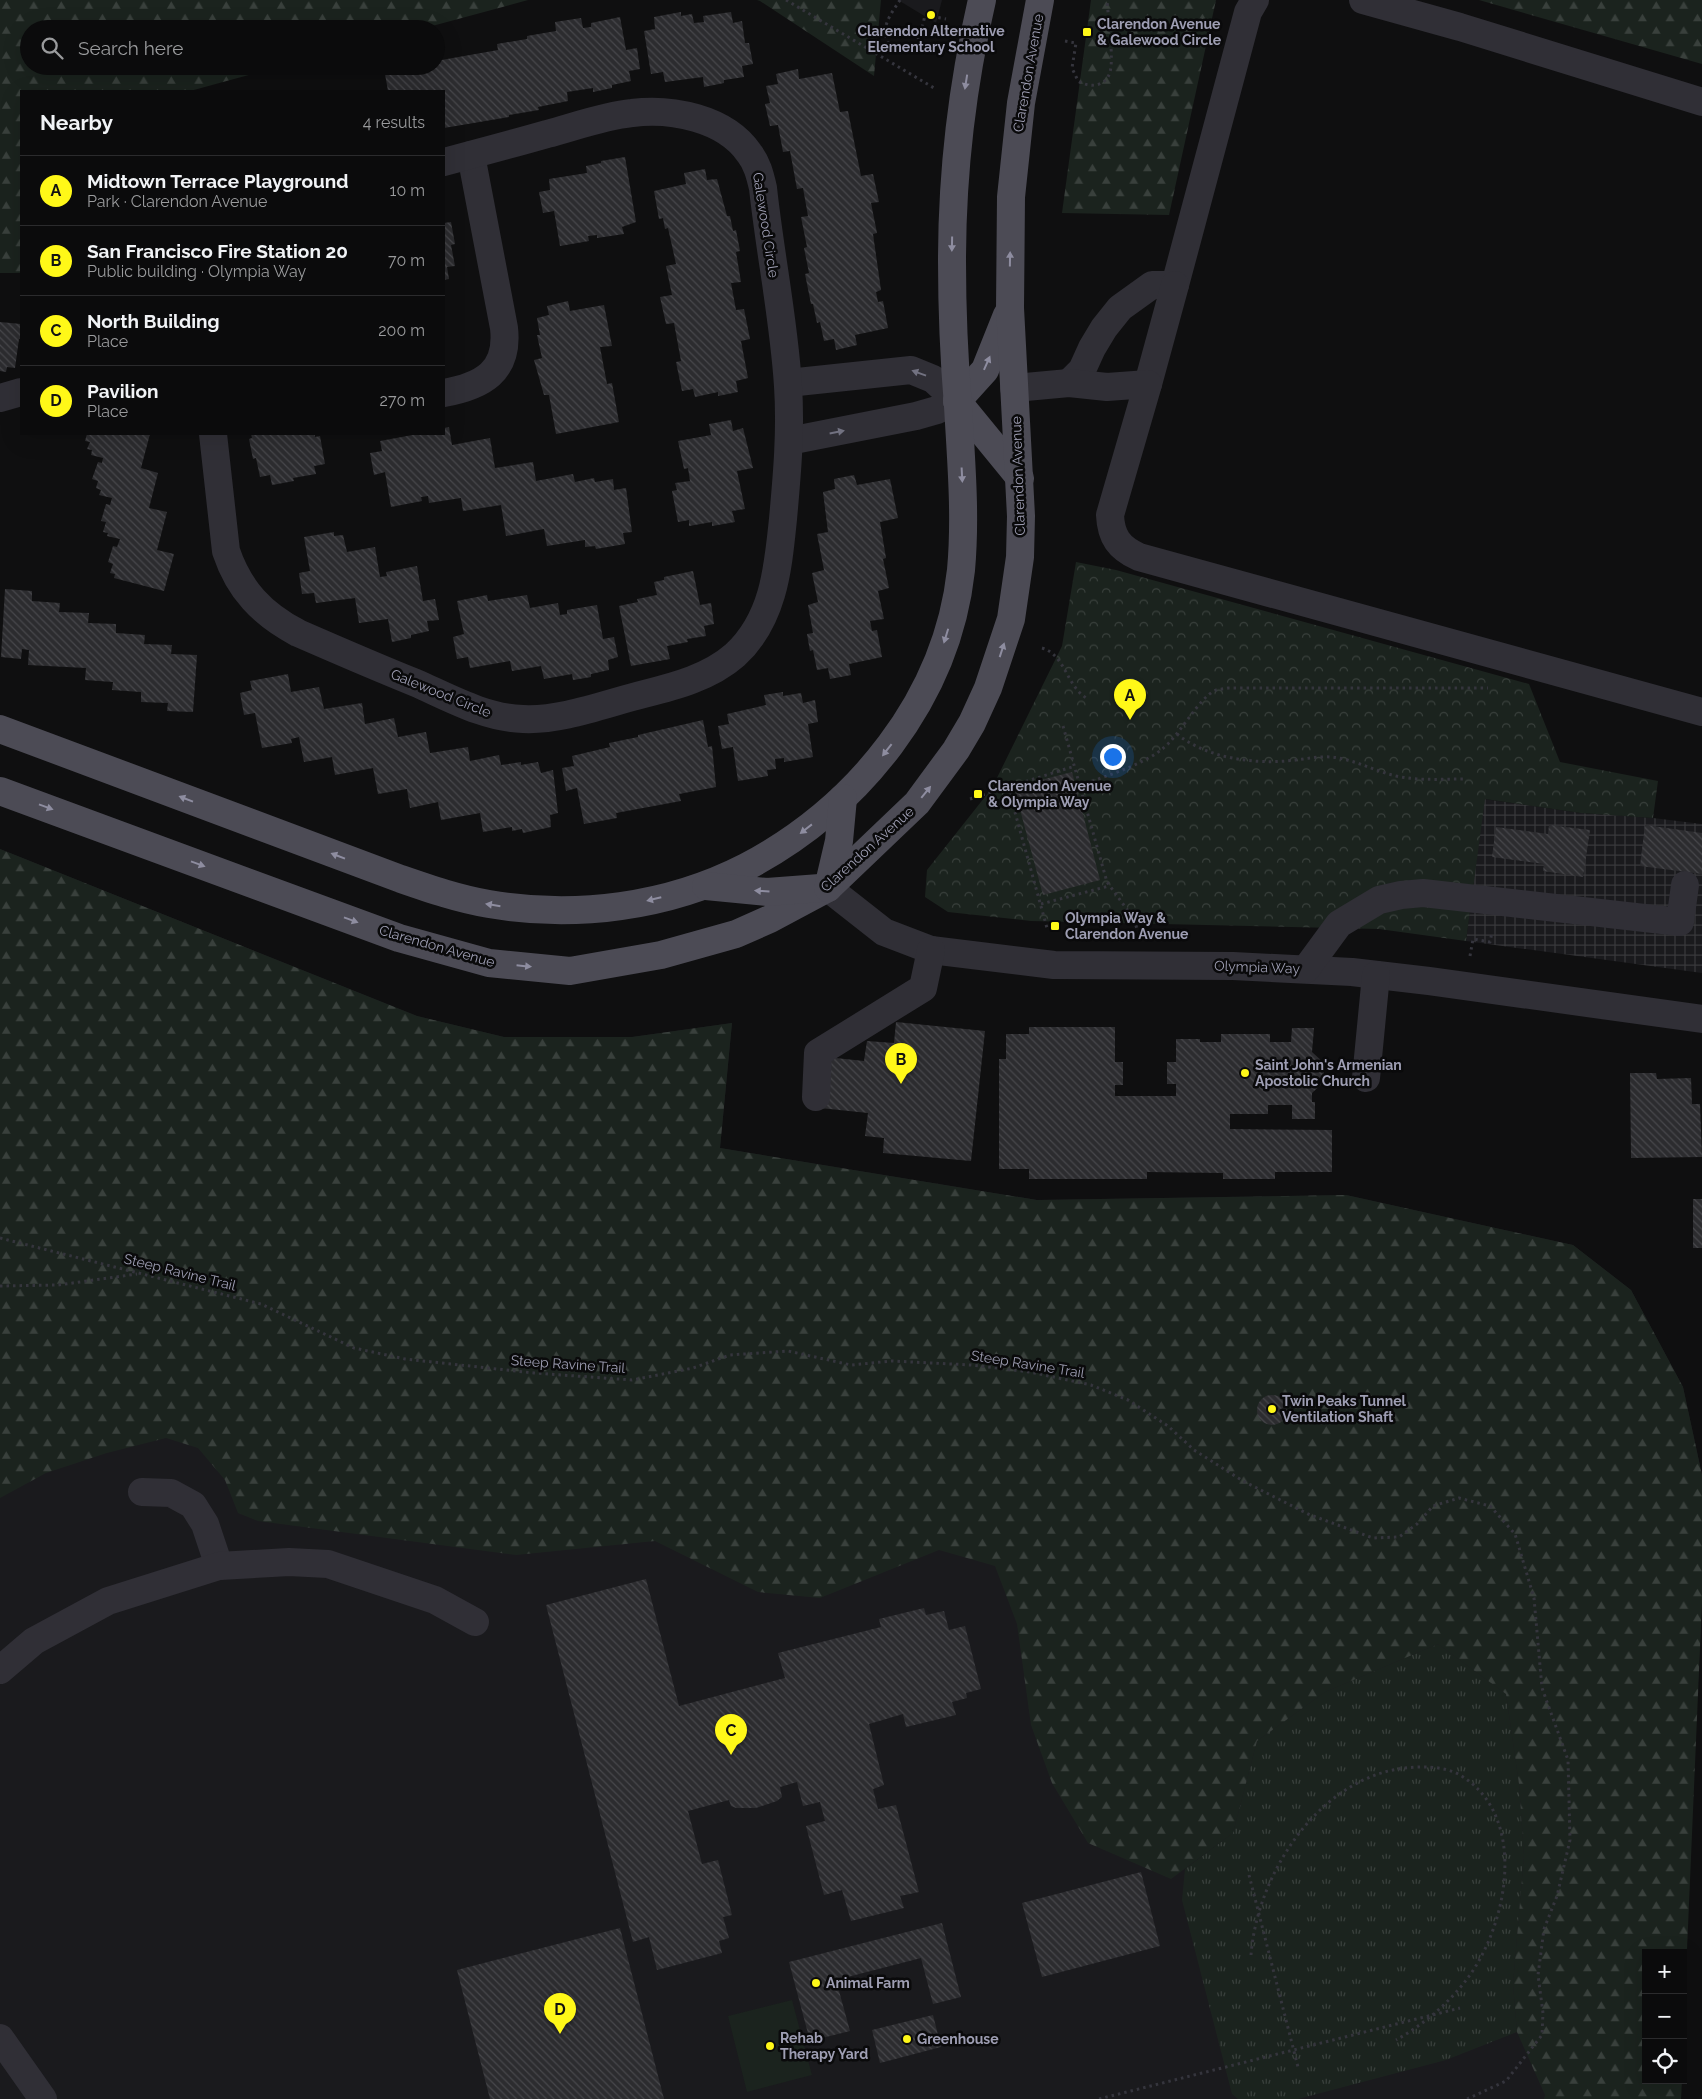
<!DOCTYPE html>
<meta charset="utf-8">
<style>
:root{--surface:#0b0b0c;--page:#19191a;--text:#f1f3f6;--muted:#9a9b9d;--line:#2b2b2d;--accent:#fff818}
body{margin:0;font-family:Raleway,sans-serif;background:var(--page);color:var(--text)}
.controls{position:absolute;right:15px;bottom:15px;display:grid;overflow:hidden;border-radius:0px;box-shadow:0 5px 20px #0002}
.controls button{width:45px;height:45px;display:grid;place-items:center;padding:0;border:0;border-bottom:1px solid var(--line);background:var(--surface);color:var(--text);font:25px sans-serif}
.you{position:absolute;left:1112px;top:756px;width:18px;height:18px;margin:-12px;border:4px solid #fff;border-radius:50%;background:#1a73e8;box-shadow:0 0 0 8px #1a73e833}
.badge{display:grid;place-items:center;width:32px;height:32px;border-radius:50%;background:var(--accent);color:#111;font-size:16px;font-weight:700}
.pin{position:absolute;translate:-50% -41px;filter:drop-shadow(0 1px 2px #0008)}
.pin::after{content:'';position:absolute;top:26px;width:18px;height:15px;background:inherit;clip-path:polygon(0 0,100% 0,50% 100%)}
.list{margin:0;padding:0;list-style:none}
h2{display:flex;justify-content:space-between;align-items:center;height:65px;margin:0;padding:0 20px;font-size:21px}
h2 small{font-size:16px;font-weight:400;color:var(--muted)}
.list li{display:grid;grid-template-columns:32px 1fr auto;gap:15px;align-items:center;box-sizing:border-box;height:70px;padding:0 20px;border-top:1px solid var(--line)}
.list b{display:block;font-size:19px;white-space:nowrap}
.list p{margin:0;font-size:16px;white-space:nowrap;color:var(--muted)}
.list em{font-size:16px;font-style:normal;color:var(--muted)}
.icon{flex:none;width:28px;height:28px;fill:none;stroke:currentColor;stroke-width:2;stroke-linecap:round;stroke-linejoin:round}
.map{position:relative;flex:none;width:1702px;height:2099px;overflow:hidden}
.search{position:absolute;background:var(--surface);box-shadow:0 5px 20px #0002;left:20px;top:20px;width:425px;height:55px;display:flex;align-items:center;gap:12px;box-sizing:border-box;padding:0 18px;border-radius:28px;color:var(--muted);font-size:19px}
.panel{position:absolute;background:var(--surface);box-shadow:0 5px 20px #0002;left:20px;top:90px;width:425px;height:345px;border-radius:0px}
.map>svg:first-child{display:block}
</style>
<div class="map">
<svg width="1702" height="2099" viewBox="0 0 1702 2099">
<defs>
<pattern id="industrial-grid" width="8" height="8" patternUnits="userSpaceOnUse" patternTransform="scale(1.25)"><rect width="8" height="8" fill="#1a1a1d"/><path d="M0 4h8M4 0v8" fill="none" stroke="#38383b"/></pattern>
<pattern id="grass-tufts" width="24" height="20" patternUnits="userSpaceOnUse" patternTransform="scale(1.25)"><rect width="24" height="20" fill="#1b231e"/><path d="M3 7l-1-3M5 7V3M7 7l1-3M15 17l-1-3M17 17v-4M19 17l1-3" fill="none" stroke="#39403c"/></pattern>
<pattern id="forest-firs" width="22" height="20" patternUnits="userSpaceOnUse" patternTransform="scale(1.25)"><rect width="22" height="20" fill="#1b231e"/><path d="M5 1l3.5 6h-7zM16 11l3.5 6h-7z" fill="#39403c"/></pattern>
<pattern id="park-crowns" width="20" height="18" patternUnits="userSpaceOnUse" patternTransform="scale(1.25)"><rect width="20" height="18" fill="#1b231e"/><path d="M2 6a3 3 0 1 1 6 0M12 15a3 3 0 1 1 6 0" fill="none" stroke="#39403c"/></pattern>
<pattern id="building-back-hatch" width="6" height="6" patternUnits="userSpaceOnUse" patternTransform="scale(1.25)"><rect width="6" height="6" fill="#2c2c2f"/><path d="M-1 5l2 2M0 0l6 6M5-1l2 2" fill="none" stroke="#47474b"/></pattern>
</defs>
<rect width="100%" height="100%" fill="#0f0f10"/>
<g fill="#1a1a1d">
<polygon points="898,0 942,0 936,23"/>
<polygon points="0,849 417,1016 504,1037 632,1037 732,1023 720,1148 1037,1200 1346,1195 1573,1245 1631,1290 1683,1387 1702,1475 1702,1601 1688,1892 1683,1953 1646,1953 1646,2080 1669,2099 0,2099"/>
</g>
<polygon fill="url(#industrial-grid)" points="1484,799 1581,813 1653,818 1702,824 1702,973 1466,941"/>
<polygon fill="url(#grass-tufts)" points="1438,1644 1506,1694 1519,1784 1524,1855 1513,1984 1517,2032 1446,2060 1298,2099 1238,2099 1232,2094 1182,1900 1185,1869 1233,1833 1257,1741 1325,1692"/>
<g fill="url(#forest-firs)">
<polygon points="0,0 528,0 421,29 29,29 29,66 282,66 190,91 21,91 21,273 0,273"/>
<polygon points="757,0 881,0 874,76 760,1"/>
<polygon points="1091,0 1216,0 1169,215 1062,213"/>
<polygon points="1479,0 1702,0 1702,64"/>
<polygon points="0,849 417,1016 504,1037 632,1037 732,1023 720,1148 1037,1200 1346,1195 1573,1245 1631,1290 1683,1387 1702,1475 1702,1601 1683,2043 1683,1953 1646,1953 1646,2080 1682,2080 1681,2099 1544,2099 1545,2095 1517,2032 1513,1984 1524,1855 1519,1784 1506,1694 1438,1644 1325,1692 1257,1741 1233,1833 1171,1879 1088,1843 1052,1783 1031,1725 1017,1624 995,1566 939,1550 820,1598 758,1592 655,1541 516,1555 258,1521 238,1513 225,1480 198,1448 166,1438 107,1453 46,1473 0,1498"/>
</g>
<polygon fill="url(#park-crowns)" points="1076,562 1116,570 1529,684 1560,762 1658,781 1653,818 1581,813 1485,799 1466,941 1379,929 1031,921 948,912 925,897 927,870 992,788 1062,646"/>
<polygon fill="#1b231e" points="792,2000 812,2075 747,2092 728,2016"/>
<g fill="url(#building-back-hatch)">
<polygon points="681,12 681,16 692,14 694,23 704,22 703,16 731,12 733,23 742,21 745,43 749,43 753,64 742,66 744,77 724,80 724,83 704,87 703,77 665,82 663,72 651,74 644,31 655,29 654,17"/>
<polygon points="620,17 626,50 637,48 640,69 629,71 631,81 612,85 612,88 593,92 593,88 567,92 568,101 538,107 539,110 509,115 509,117 444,128 444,91 388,91 385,74 423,66 436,66 436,61 498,50 497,44 527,39 527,36 556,31 555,22 581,18 583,28 591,27 591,23"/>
<polygon points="798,69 799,79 832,73 840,112 848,111 861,176 873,174 879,202 871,203 877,233 873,234 881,290 876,292 878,302 883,301 888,328 855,335 857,345 836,350 834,339 824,341 820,322 817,323 813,304 811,304 805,274 809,273 804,248 807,247 801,217 808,216 803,188 797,189 790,151 783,152 778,125 770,126 765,104 770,103 766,86 778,84 776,74"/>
<polygon points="625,157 636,222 622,227 624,234 597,238 597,235 588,236 589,241 560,246 554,211 543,213 539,192 550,190 549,179 587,173 586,166 601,163 601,161"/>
<polygon points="705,169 707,180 717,179 727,216 730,216 733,231 736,230 740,251 736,252 741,282 731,283 736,310 744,309 750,339 741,341 748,378 736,381 738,392 718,396 718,392 695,397 693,389 682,391 676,362 681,361 674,323 666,324 660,297 672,295 666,266 676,264 668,228 665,229 663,218 659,219 654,191 686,184 684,173"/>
<polygon points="451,222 455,244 451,245 455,266 447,267 449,279 444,280 444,223"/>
<polygon points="568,301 570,311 604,305 612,346 600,347 607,384 612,383 619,422 556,434 549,395 544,395 534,360 542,358 537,335 540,335 537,318 549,315 547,306"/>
<polygon points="0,322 21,324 21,339 19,339 15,368 7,367 6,372 0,371"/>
<polygon points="731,420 733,431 743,428 753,468 737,471 745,509 732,511 735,522 712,526 712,522 689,526 689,520 678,522 672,491 677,490 675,483 690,481 688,468 684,469 678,441 711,435 709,424"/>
<polygon points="449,427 452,445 490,438 495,468 533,462 536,481 573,474 575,482 594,478 595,482 613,479 614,490 626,488 632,532 623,533 625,544 596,549 595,546 585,547 585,540 547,546 544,529 506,536 501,505 463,511 461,498 429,503 428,496 421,497 422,501 391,507 385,472 374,475 370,453 382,451 380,441 418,434 444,434 444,428"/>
<polygon points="87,434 150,434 141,468 158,473 149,508 167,512 157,550 174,554 164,591 114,578 115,574 110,573 113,564 108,562 113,546 117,547 120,539 107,536 108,533 103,532 106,522 101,521 106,504 110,505 112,498 99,495 101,490 96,488 98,481 92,479 98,462 102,463 103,458 91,455 92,450 87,449 90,442 85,441"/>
<polygon points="251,434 315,434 315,437 320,436 325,464 314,466 316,474 293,478 294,481 272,485 270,475 260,477 256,458 253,459 249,439 252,438"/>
<polygon points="854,475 857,485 890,479 898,518 880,522 886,558 883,559 889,588 878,591 884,619 870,621 872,631 877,630 882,657 849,664 851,675 830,679 828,668 817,670 813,650 810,651 807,634 813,633 808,605 818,602 812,573 824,570 817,534 828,532 823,492 835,489 834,479"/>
<polygon points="334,532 334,536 343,535 347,552 375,547 380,577 387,576 386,572 417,566 423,601 435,599 439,620 427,621 429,631 411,635 411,638 392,642 388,619 359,623 355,598 316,603 314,593 302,594 299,573 310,571 304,537"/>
<polygon points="693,571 700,605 711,603 714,624 704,626 706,636 687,639 688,642 667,646 670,659 631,666 619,606 638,602 637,599 657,595 654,582 664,580 664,577"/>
<polygon points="5,589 32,591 32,601 60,603 59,612 89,613 88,623 116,624 116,633 145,635 144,644 172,645 171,654 197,655 193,712 167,711 168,703 141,702 141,692 112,690 113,682 85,680 86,668 28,665 29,650 22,649 21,659 1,657"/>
<polygon points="487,595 488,601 527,595 530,608 558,603 560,615 567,614 567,610 597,605 603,639 614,637 618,657 608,660 609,670 591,674 591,677 573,680 572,674 544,679 541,666 512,671 510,661 470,668 468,657 457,659 453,637 464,634 457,601"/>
<polygon points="288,674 291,692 319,687 324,709 362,703 365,724 394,718 398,737 426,732 430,753 468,747 470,761 499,755 501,765 521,762 521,765 538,762 541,773 553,770 558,813 550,815 551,827 523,833 522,829 512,831 512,827 483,832 480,813 441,820 438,802 410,808 407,789 378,794 373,768 335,775 332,757 304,762 299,737 291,739 292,743 262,748 255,713 244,715 240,693 252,690 250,681"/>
<polygon points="783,692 783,696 801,693 803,703 815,700 818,722 808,724 813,757 784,762 784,758 775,759 776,769 767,770 768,776 738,781 733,747 722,749 718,726 729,724 727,714 766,705 764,695"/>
<polygon points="703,720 708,747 712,746 716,787 679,794 681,801 616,813 617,818 584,824 577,788 566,791 562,768 574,766 572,756 610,747 609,743 638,737 638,735"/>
<polygon points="1072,772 1100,880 1043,895 1014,787"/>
<polygon points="1549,825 1590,830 1583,877 1543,871 1544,864 1492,857 1496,827 1548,834"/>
<polygon points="1645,825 1702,833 1702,874 1640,866"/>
<polygon points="896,1022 985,1031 971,1161 883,1153 884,1138 865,1136 868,1113 820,1108 826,1057 864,1061 867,1041 894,1043"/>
<polygon points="1029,1027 1115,1027 1115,1062 1123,1062 1123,1085 1115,1085 1115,1096 1176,1096 1176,1084 1167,1084 1167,1062 1176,1062 1176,1039 1200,1039 1200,1042 1221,1042 1221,1034 1270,1034 1270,1042 1291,1042 1292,1028 1314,1028 1312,1052 1324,1063 1324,1082 1312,1093 1312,1102 1315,1102 1315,1119 1292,1119 1292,1105 1268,1105 1268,1114 1230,1114 1230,1129 1332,1130 1332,1172 1275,1172 1275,1179 1223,1179 1223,1173 1147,1172 1147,1179 1029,1179 1029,1169 999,1169 999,1059 1006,1059 1006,1034 1029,1034"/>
<polygon points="1630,1073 1656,1073 1657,1079 1691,1078 1692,1104 1700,1104 1702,1157 1631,1158"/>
<rect x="1693" y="1199" width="9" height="49"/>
<circle cx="1272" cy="1410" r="15"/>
<polygon points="646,1579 679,1706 785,1678 778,1653 881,1627 879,1619 924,1608 926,1615 944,1611 949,1630 965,1626 981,1689 966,1693 967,1698 952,1702 956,1715 906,1727 903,1714 869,1724 884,1785 873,1789 878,1809 896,1805 919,1892 900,1896 904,1908 851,1921 842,1890 824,1895 806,1826 825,1821 820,1802 803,1806 797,1782 780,1787 782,1797 777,1801 756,1808 736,1808 731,1806 729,1800 688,1811 702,1864 718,1860 732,1915 723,1917 729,1938 719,1941 722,1953 657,1970 649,1937 633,1942 546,1605"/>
<polygon points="1141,1872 1160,1946 1042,1977 1022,1903"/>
<polygon points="942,1923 961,1997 933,2004 921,1958 836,1980 850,2031 810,2041 789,1962"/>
<polygon points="620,1928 664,2099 490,2099 457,1970"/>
<polygon points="933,2015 941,2047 880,2063 872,2030"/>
</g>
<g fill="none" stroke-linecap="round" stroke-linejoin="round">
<g stroke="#35353d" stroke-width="3" stroke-dasharray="2.5 4" stroke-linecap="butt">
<polyline points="786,0 934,88"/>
<path d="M900 0C892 13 880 26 888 42 913 68 921 34 925 15L946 19"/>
<path d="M1065 41 1076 43 1072 68 1078 81C1089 88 1106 87 1110 72 1114 59 1108 16 1107 0"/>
<path d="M1042 648C1066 655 1066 687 1088 699"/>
<polyline points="1063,726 1107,882 1134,919 1137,929"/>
<path d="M1177 734C1205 757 1250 764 1286 761 1301 760 1316 756 1331 757 1354 759 1374 771 1396 776 1419 781 1442 779 1465 779"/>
<path d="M1080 786C1107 775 1138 767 1161 750 1180 736 1198 698 1216 690 1220 689 1224 689 1228 688H1488"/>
<polyline points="1008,787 1047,928"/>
<polyline points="970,799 1075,766"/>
<polyline points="1041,904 1109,886"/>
<polyline points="1470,956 1473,939 1490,942 1492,932"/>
<polyline points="0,1238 261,1304 354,1348 405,1359 534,1373 632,1380 693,1368 730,1355 788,1351 851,1365 892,1361 971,1365 1030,1372 1091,1385 1128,1400 1168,1426 1194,1450 1243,1481 1308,1514 1373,1538 1399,1537 1417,1524 1433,1506 1459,1498 1490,1506 1515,1534 1534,1598 1542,1688 1568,1760 1570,1840 1557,1896 1544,1929 1538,1975 1543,2013 1542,2035 1506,2081 1467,2099"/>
<polyline points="0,1286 58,1285 137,1274"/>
<polyline points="1249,1875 1298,2067"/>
<path d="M1251 1955C1257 1875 1318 1778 1405 1768 1422 1766 1444 1766 1460 1775 1529 1816 1508 1925 1467 1979 1449 2003 1423 2025 1396 2040"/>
<polyline points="1099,2099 1460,2008"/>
</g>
<g stroke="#302f36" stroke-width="28">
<polyline points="1363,0 1460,27 1702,102"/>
<polyline points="788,383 911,370 933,379 957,401 937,410 916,416 789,441"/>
<polyline points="1069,383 1082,370 1092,348 1104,328 1120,308 1152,285 1175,285 1248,12 1255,0"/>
<polyline points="1148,384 1175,285"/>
<path d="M1014 388 1069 383 1107 387 1148 384 1110 515C1111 537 1119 548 1139 557L1702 712"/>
<path d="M444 393C482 386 509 372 504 328L471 155"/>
<polyline points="0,398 21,392"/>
<path d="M213 434 226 551C239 590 262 614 298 633 337 650 376 667 416 683 450 698 485 718 523 719 562 721 607 703 644 694 676 686 710 677 735 655 774 619 778 568 783 519 787 475 791 431 788 386 784 320 770 254 763 188 760 175 757 163 749 153 725 118 671 108 632 113 603 116 574 127 547 134 512 144 478 153 444 162"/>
<polyline points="828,888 884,932 931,950 1054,965 1233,966 1352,972 1429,981 1702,1019"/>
<polyline points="1306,969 1339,924 1379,900 1401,895 1423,893 1680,922 1685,885"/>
<polyline points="1366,1078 1376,975"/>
<polyline points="816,1097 818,1053 923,988 931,950"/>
<polyline points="142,1492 171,1493 193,1505 205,1524 219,1566"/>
<polyline points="0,1670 34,1641 108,1601 219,1566 289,1562 328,1564 435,1600 475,1622"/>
<polyline points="0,2038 43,2099"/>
</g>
<g stroke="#4c4b55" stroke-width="28">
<polyline points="957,401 985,370 1007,315"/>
<polyline points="957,401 1020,478"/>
<path d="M0 729 401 879C430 889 459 899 489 904 575 919 668 907 746 867 858 808 947 699 961 570 966 515 961 460 958 406 954 358 952 309 952 261 952 173 962 86 982 0"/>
<polyline points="0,791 399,938 489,963 570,971 661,955 736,934 770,919 828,888 917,803 956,750 972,723 988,688 1011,619 1020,557 1021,516 1010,308 1011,197 1021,103 1040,0"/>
<polyline points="706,886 767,892 820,888"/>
<polyline points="828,888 839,841 843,798"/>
</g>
</g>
<defs><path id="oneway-solid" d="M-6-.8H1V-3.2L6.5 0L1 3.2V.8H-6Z" transform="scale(1.25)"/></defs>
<g fill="#8e8da0">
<use href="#oneway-solid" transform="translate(966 82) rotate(99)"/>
<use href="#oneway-solid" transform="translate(952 244) rotate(91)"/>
<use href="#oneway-solid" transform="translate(1010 259) rotate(-89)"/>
<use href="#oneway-solid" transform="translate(987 363) rotate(-66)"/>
<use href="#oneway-solid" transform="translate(962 475) rotate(87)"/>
<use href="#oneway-solid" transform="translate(946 636) rotate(107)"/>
<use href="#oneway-solid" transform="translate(1002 650) rotate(-72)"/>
<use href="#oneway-solid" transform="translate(887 750) rotate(128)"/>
<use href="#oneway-solid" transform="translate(926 792) rotate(-51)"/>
<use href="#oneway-solid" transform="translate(186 799) rotate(-159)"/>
<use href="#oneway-solid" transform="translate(46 807) rotate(20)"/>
<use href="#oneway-solid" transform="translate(806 829) rotate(142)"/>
<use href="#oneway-solid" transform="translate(338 856) rotate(-159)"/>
<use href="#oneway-solid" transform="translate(198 864) rotate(20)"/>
<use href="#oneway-solid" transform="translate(762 891) rotate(-177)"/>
<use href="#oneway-solid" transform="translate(654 899) rotate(166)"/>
<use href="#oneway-solid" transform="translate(493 905) rotate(-171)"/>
<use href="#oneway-solid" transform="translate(351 920) rotate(20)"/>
<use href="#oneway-solid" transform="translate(524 966) rotate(6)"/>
</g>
<g fill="#727281">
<use href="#oneway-solid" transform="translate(919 373) rotate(-160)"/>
<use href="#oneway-solid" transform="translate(837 432) rotate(-11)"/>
</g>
<g fill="#fff818" stroke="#0a0a0b" stroke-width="2">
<circle cx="931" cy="15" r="5"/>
<rect x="1082" y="27" width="10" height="10" rx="2.5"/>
<rect x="973" y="789" width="10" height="10" rx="2.5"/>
<rect x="1050" y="921" width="10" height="10" rx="2.5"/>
<circle cx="1245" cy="1073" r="5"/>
<circle cx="1272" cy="1409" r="5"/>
<circle cx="816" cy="1983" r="5"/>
<circle cx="907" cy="2039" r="5"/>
<circle cx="770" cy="2046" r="5"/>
</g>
<g text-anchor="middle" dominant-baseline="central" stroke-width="5" stroke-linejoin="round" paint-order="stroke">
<g font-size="14" font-weight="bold" fill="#9e9eb3" stroke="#0a0a0b" text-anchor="start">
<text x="1097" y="24">Clarendon Avenue<tspan x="1097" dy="16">&amp; Galewood Circle</tspan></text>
<text x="931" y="31" text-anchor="middle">Clarendon Alternative<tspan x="931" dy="16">Elementary School</tspan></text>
<text x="988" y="786">Clarendon Avenue<tspan x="988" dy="16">&amp; Olympia Way</tspan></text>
<text x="1065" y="918">Olympia Way &amp;<tspan x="1065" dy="16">Clarendon Avenue</tspan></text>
<text x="1255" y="1065">Saint John's Armenian<tspan x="1255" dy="16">Apostolic Church</tspan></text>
<text x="1282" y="1401">Twin Peaks Tunnel<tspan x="1282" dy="16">Ventilation Shaft</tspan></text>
<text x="826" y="1983">Animal Farm</text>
<text x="780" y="2038">Rehab<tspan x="780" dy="16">Therapy Yard</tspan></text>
<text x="917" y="2039">Greenhouse</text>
</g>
<g font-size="14" fill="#9e9eb3" stroke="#0a0a0b">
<text transform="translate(1028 73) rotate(-80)">Clarendon Avenue</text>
<text transform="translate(766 225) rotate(81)">Galewood Circle</text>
<text transform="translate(1018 476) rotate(-92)">Clarendon Avenue</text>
<text transform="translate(441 693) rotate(22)">Galewood Circle</text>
<text transform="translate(867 849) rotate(-42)">Clarendon Avenue</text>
<text transform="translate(437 946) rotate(16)">Clarendon Avenue</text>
<text transform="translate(1257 967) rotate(2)">Olympia Way</text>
<text transform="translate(180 1272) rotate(14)">Steep Ravine Trail</text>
<text transform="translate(568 1364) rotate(4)">Steep Ravine Trail</text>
<text transform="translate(1028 1364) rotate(9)">Steep Ravine Trail</text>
</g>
</g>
</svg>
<div class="controls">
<button>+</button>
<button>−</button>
<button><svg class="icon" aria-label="locate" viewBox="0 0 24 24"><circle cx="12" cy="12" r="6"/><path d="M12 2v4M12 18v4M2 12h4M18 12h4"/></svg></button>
</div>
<div class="you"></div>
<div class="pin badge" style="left:1130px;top:720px">A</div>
<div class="pin badge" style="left:901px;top:1084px">B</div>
<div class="pin badge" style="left:731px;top:1755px">C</div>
<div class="pin badge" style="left:560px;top:2034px">D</div>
<div class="search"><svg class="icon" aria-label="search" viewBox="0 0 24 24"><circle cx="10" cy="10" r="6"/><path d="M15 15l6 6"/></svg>Search here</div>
<section class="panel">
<h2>Nearby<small>4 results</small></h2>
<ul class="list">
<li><span class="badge">A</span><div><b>Midtown Terrace Playground</b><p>Park · Clarendon Avenue</p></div><em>10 m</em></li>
<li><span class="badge">B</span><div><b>San Francisco Fire Station 20</b><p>Public building · Olympia Way</p></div><em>70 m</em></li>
<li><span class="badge">C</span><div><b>North Building</b><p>Place</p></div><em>200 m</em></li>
<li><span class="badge">D</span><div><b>Pavilion</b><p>Place</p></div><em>270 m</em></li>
</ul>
</section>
</div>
